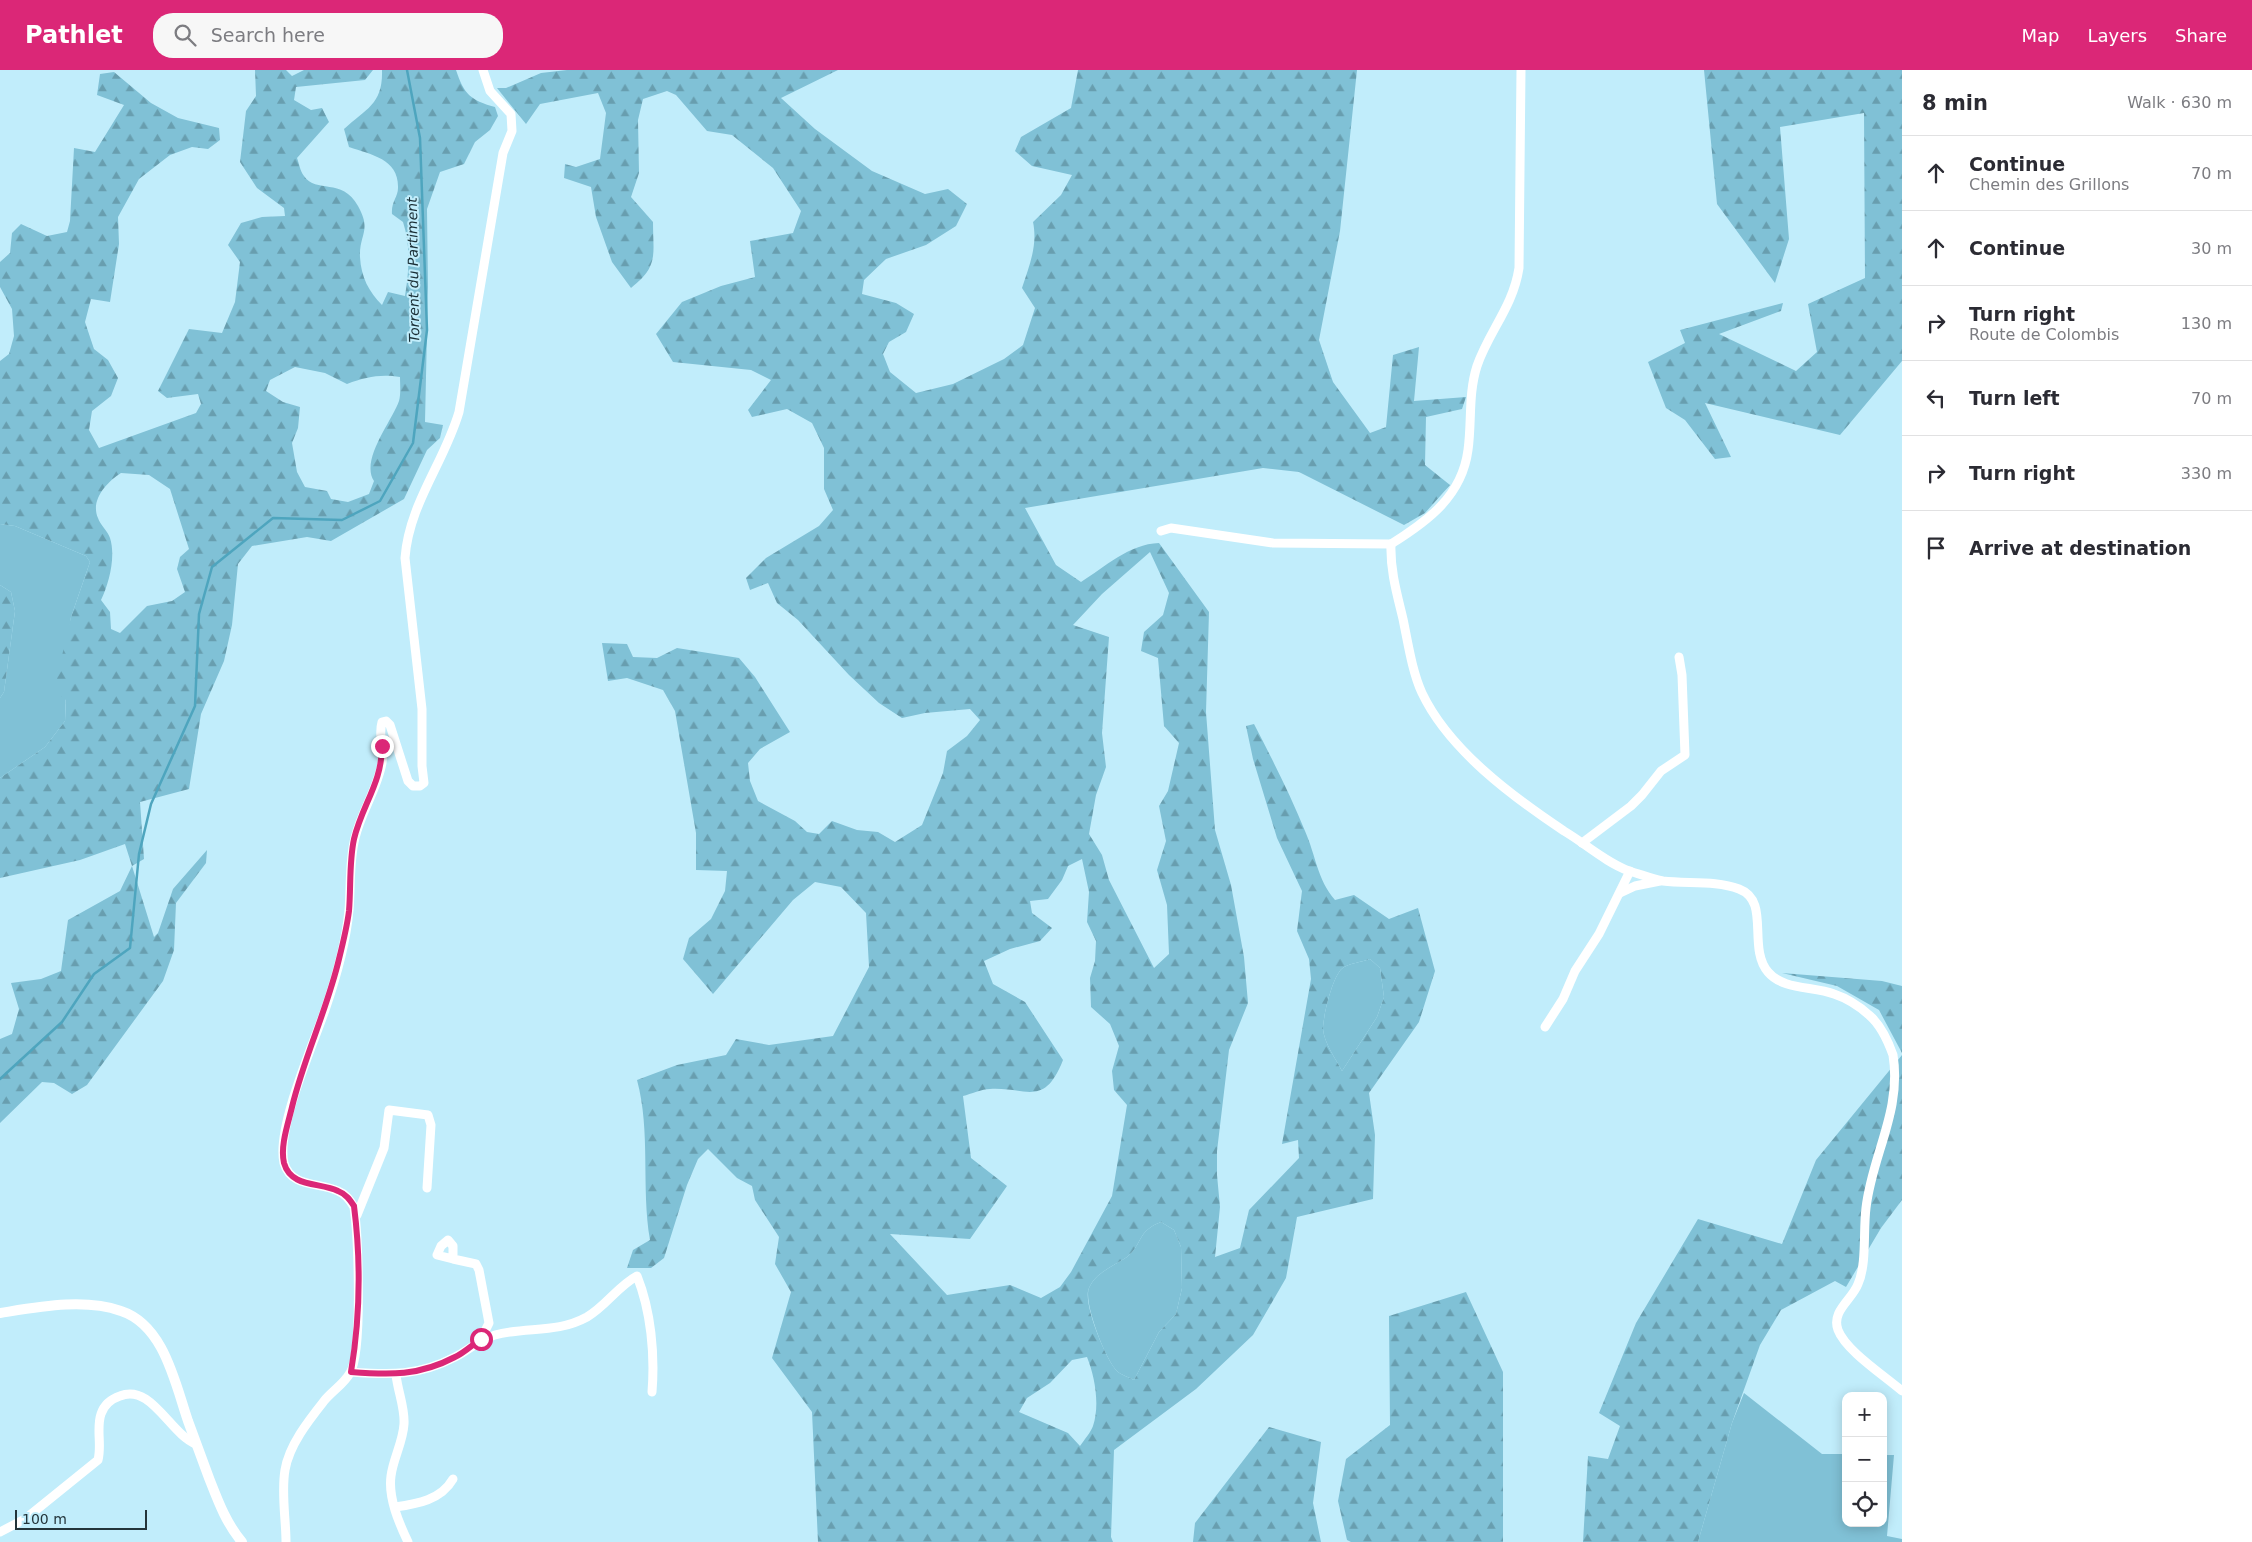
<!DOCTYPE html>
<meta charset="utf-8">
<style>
:root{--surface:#fff;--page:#f7f7f7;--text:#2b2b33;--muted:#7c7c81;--line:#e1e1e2;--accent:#db2777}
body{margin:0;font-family:"DejaVu Sans",sans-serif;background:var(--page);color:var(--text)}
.controls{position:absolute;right:15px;bottom:15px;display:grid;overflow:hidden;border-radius:10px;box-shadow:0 2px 12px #0003}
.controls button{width:45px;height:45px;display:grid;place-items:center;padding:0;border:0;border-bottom:1px solid var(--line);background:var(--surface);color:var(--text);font:25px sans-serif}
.scale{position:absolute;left:15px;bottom:12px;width:132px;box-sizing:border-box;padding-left:5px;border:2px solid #23343a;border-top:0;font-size:14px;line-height:18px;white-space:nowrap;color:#23343a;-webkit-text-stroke:4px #c1edfb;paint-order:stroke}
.stop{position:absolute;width:15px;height:15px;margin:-11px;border:4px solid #db2777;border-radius:50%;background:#fff}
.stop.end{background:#db2777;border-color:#fff;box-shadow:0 1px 5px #0008}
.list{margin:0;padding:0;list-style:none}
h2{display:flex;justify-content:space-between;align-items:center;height:65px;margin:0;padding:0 20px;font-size:21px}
h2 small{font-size:16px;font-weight:400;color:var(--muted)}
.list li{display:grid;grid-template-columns:32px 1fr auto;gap:15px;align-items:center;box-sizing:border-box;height:75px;padding:0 20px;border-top:1px solid var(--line)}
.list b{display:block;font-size:19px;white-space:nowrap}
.list p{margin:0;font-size:16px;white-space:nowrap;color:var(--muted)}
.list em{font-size:16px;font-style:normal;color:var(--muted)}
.icon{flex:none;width:28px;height:28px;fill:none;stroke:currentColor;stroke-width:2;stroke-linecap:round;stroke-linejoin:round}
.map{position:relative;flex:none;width:1902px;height:1472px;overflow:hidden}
header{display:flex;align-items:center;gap:30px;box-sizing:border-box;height:70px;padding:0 25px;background:var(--accent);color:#fff}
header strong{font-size:24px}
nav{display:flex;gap:28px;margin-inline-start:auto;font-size:18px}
.search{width:350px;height:45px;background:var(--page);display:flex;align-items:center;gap:12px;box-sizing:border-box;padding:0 18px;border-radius:20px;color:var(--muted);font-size:19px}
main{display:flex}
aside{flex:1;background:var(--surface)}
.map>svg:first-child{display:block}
</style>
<header>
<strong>Pathlet</strong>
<div class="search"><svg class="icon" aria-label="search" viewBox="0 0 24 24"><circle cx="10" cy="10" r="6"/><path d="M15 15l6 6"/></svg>Search here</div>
<nav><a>Map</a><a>Layers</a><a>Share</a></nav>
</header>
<main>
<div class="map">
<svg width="1902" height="1472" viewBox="0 0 1902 1472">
<defs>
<pattern id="forest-firs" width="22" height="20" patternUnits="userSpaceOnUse" patternTransform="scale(1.25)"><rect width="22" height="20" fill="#80c1d6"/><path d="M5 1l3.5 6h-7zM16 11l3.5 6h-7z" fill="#689eaf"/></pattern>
</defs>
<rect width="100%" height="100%" fill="#c1edfb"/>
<g fill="#80c1d6">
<polygon points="0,454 15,456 86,486 90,492 71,547 68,568 65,651 45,677 0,708 0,628 4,622 15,541 11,522 0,515"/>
<path d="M1370 889 1380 898 1384 927 1377 947 1342 1001C1336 989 1324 973 1323 959 1323 946 1333 903 1344 897 1351 893 1362 892 1370 889Z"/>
<path d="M1161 1152 1174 1160 1181 1177 1182 1218 1176 1244 1159 1262 1134 1310C1129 1307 1121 1305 1117 1301 1106 1291 1083 1232 1089 1218 1096 1202 1114 1196 1127 1187 1143 1174 1137 1161 1161 1152Z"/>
<polygon points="1744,1323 1822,1384 1846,1384 1846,1453 1883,1453 1883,1385 1894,1385 1887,1466 1902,1469 1902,1472 1698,1472 1732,1353"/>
</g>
<g fill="url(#forest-firs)" fill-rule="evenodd">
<path d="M255 0H286L292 6 304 0H373L365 10 296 17 294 30 311 40 322 38 329 52 297 88C299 93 300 101 304 106 316 124 342 107 358 136 372 161 359 164 360 187 361 207 369 222 382 235L388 222 405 226C409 200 411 177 403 152L392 144C391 132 398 127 398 118 399 89 372 85 349 77L344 59C367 38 383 34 382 0H456C464 24 470 30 495 37L498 46 490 60 475 72 464 94 440 102 427 139 428 217 425 352 443 355 440 368 427 380 404 429 331 471 307 467 252 476 238 494 232 555 224 591 201 644 189 719 140 732 144 789 132 796 154 867 158 863 173 819 207 780 206 793 176 833 174 880 163 911 87 1015 72 1024 54 1013 42 1012 0 1053V969L12 964 19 939 11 913 41 909 61 901 68 850 120 821 132 796 125 774 80 790 0 808V708L45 677 65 651 66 630 54 620 71 547 90 492 86 486 15 456 0 454V291L9 284 14 266 12 239 0 217V192L10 183 12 163 21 154 47 166 67 162 70 151 74 78 95 82 124 35 97 25 100 4 114 2 151 33 178 48 219 58 220 70 208 79 192 77 170 85 139 109 118 147 119 174 110 232 91 229 85 252 94 279 108 290 118 308 111 326 92 341 89 360 99 378 196 343 201 334 198 324 167 328 158 321 189 259 222 263 235 232 240 192 228 175 241 153 262 147 285 146 284 138 257 118 240 92 246 41 256 26ZM295 297 325 303 347 314C366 307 380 304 400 307 400 314 401 324 399 331 392 351 360 390 374 411L369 424 348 432 331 429 327 421 305 417 297 402 292 373 298 358 300 337 283 332 266 321 270 310ZM121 403 149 405 170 419 189 479 180 487 177 499 185 522 172 531 147 536 120 563 111 559 110 542 101 530C109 513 116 487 110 468 108 461 100 455 98 448 90 430 107 412 121 403Z"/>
<path d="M567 0H838L781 28 815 59 872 101 925 124 948 119 967 134 956 156 926 175 886 189 864 210 862 224 896 233 914 244 906 262 889 272 883 284 890 302 916 323 953 314 1004 289 1023 275 1035 238 1022 218C1029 196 1038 176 1033 152L1061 125 1072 105 1032 96 1015 81 1021 67 1071 38 1078 0H1357L1340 161 1319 270 1333 312 1370 363 1386 357 1393 285 1419 277 1414 331 1466 327 1462 339 1426 347 1425 395 1450 415 1425 443 1404 455 1299 402 1263 398 1025 438 1056 495 1081 512C1105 497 1129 474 1159 473L1209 542 1206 642 1215 760 1231 815 1244 887 1248 933 1229 980 1217 1081V1105L1220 1137 1215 1187 1240 1178 1249 1140 1299 1088 1298 1070 1282 1074 1311 909 1309 889 1297 861 1302 821 1277 768 1253 689 1246 656 1254 654C1272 689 1290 724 1305 761 1316 786 1317 809 1335 830L1354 825 1389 849 1418 838 1435 901 1419 952 1369 1023 1375 1065 1373 1129 1297 1147 1286 1208 1253 1265 1196 1319 1114 1380 1111 1467 1113 1472H818L812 1342 772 1288 791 1222 775 1194 779 1167 755 1130 752 1116 737 1108 708 1079 698 1089 687 1115 664 1188 651 1198H627L633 1180 650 1170C641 1117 651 1062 637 1010L677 995 726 985 736 969 769 975 833 966 869 897 866 843 841 817 815 812 793 830 713 924 683 889 689 868 711 849 725 821 727 801 696 800V763L675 641 663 620 627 608 608 611 602 573 627 574 633 587 657 588 677 578 739 588 755 607 790 662 760 679 748 693 750 711 758 731 795 751 807 762 819 764 832 751 857 760 878 762 895 772 922 755 943 703 947 681 967 666 980 650 970 639 925 643 902 648 879 633 849 605 798 550 777 533 768 513 750 520 746 508 766 488 819 456 833 440 824 419V378L812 353 787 339 752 347 748 340 771 310 751 300 673 292 656 264 682 232 721 216 755 207 750 171 793 163 801 141 773 98 732 65 707 61 676 25 667 21 643 29 638 50 639 103 631 127 653 152C653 185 659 196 631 218L612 192 596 147 591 117 564 108 565 94 576 97 600 89 606 43 598 23 540 34 526 54 497 18H506L541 3ZM1150 482 1169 523 1163 545 1144 562 1141 581 1158 588 1164 656 1179 673 1168 721 1159 736 1166 771 1157 800 1167 835 1169 884 1154 898 1109 810 1102 785 1089 764 1096 725 1106 697 1102 663 1109 567 1073 555 1102 524ZM1082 789 1089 822 1087 852 1096 871 1095 891 1090 908 1091 937 1110 954 1119 976 1112 1001 1114 1020 1127 1035 1112 1126 1071 1202 1060 1217 1041 1228 1010 1215 947 1225 890 1164 970 1169 1007 1116 971 1088 963 1026C971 1024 982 1019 990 1019 1027 1017 1044 1038 1063 990L1025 932 993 914 984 891 1010 879 1040 871 1052 858 1032 843 1030 831 1048 829 1062 810 1068 796ZM1370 889 1380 898 1384 927 1377 947 1342 1001C1336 989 1324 973 1323 959 1323 946 1333 903 1344 897 1351 893 1362 892 1370 889ZM1161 1152 1174 1160 1181 1177 1182 1218 1176 1244 1159 1262 1134 1310C1129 1307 1121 1305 1117 1301 1106 1290 1082 1232 1089 1218 1096 1202 1114 1196 1127 1187 1143 1174 1137 1161 1161 1152ZM1087 1287C1095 1307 1100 1335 1093 1356 1091 1362 1084 1370 1080 1376L1068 1363 1019 1342 1027 1328 1050 1313 1072 1290Z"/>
<polygon points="1704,0 1902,0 1902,291 1840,365 1705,333 1731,387 1715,389 1685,350 1666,338 1648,292 1685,273 1680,260 1783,233 1781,241 1719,264 1796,301 1817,282 1808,234 1865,208 1864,43 1780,57 1789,169 1775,213 1717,134"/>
<polygon points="0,515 11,522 15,541 4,622 0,628"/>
<polygon points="1782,903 1882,911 1902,916 1902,983 1879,940 1837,916"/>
<polygon points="1902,985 1902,1130 1881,1158 1846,1217 1835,1211 1781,1240 1760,1275 1732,1353 1698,1472 1583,1472 1588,1386 1608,1389 1620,1356 1599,1343 1636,1253 1698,1149 1782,1174 1816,1090"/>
<polygon points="1466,1222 1503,1302 1503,1472 1351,1472 1347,1470 1338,1431 1346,1389 1390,1355 1389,1246"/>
<polygon points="1269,1357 1321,1372 1313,1433 1321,1472 1193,1472 1195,1453"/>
</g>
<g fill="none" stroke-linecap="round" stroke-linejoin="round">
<polyline stroke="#4ea5be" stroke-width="2.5" points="0,1009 62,952 94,904 130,878 139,784 151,734 195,636 199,544 212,497 273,448 342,450 380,431 413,373 427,260 420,68 407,0"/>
<g stroke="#fff" stroke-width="9">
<polyline points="1161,461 1171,458 1273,473 1391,474"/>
<path d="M1391 474C1390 500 1397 524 1403 549 1408 573 1412 601 1422 623 1449 680 1513 727 1564 761 1586 774 1605 792 1629 801 1640 804 1652 809 1663 811 1687 814 1716 810 1739 819 1771 831 1747 877 1768 902 1783 920 1813 916 1834 924 1846 928 1859 936 1869 945 1881 955 1888 971 1893 985 1902 1041 1872 1085 1866 1138 1863 1161 1867 1194 1858 1214 1852 1230 1831 1241 1838 1260 1846 1281 1885 1306 1902 1321"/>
<path d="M1391 474C1428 451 1462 426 1468 380 1472 352 1468 324 1477 296 1489 261 1513 237 1519 198L1521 0"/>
<polyline points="1582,773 1631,736 1642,725 1661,701 1685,685 1682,605 1679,587"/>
<polyline points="1620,823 1635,816 1660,811"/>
<polyline points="1545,957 1563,929 1575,901 1599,864 1630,801"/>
<polyline points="357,1145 384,1078 389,1040 428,1045 431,1055 427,1118"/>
<polyline points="453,1189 437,1185 441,1176 448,1170 453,1176 453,1189 476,1194 479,1200 489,1253 481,1269"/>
<path d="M351 1302C390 1305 419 1306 455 1287 469 1280 478 1270 495 1265 527 1256 556 1264 587 1247 606 1236 618 1216 637 1206 651 1241 655 1284 652 1322"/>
<path d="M396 1305C398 1322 405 1338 404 1354 403 1372 393 1389 391 1406 388 1428 399 1453 408 1472"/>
<path d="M395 1437C417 1434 441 1430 453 1409"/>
<path d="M0 1462 25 1449 98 1390C102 1375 96 1358 101 1344 104 1335 111 1329 120 1326 151 1313 170 1364 196 1374"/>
<path d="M286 1472C286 1449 281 1423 285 1400 289 1375 309 1350 324 1331 332 1321 344 1314 350 1303 363 1282 358 1165 354 1137 350 1130 346 1124 338 1121 320 1112 291 1118 284 1093 276 1058 313 975 325 940 336 908 346 873 349 840 351 816 349 791 355 768 361 742 377 720 382 693 384 680 378 665 382 652L386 651 390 655 408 711 413 716H420L424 713 422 696V639L405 488C409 434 444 393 459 342L503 83 512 61 511 44 490 21 483 0"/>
</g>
<path stroke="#fff" stroke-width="10" d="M0 1243C38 1237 84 1228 121 1241 164 1255 175 1313 188 1351 195 1370 202 1389 209 1408 218 1431 226 1453 242 1472"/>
</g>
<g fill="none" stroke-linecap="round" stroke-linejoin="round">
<path stroke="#db2777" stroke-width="6" d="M382 676C382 713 362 735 354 769 349 792 351 817 349 841 347 857 343 873 339 889 327 940 304 987 292 1037 288 1054 280 1076 284 1093 291 1118 320 1112 338 1121 346 1124 350 1130 354 1136 361 1191 360 1248 351 1302 390 1305 419 1306 455 1287 464 1283 472 1275 481 1269"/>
</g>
<g text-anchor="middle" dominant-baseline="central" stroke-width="4" stroke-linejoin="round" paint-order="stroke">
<g font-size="14" font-style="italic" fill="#1a2e35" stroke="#c1edfb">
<text transform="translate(413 200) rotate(-91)">Torrent du Partiment</text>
</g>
</g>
</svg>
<div class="controls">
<button>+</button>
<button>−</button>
<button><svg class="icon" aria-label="locate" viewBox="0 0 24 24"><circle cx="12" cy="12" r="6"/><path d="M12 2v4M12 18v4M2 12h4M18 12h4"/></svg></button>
</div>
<div class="scale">100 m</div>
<div class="stop" style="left:481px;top:1269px"></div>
<div class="stop end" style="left:382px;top:676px"></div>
</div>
<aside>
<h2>8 min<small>Walk · 630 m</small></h2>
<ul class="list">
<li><svg class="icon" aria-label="ahead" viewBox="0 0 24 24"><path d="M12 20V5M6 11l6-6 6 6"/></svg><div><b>Continue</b><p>Chemin des Grillons</p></div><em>70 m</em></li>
<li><svg class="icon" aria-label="ahead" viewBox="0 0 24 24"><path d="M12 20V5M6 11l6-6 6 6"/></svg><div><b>Continue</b></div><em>30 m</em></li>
<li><svg class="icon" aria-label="right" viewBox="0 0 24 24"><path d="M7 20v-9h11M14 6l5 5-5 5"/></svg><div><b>Turn right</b><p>Route de Colombis</p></div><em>130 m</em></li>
<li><svg class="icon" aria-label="left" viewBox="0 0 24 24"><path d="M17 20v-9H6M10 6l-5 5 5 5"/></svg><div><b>Turn left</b></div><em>70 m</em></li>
<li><svg class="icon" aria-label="right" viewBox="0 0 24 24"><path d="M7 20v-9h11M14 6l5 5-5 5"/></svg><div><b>Turn right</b></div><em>330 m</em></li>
<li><svg class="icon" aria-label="arrive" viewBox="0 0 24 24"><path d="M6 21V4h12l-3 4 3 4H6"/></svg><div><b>Arrive at destination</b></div></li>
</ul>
</aside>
</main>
